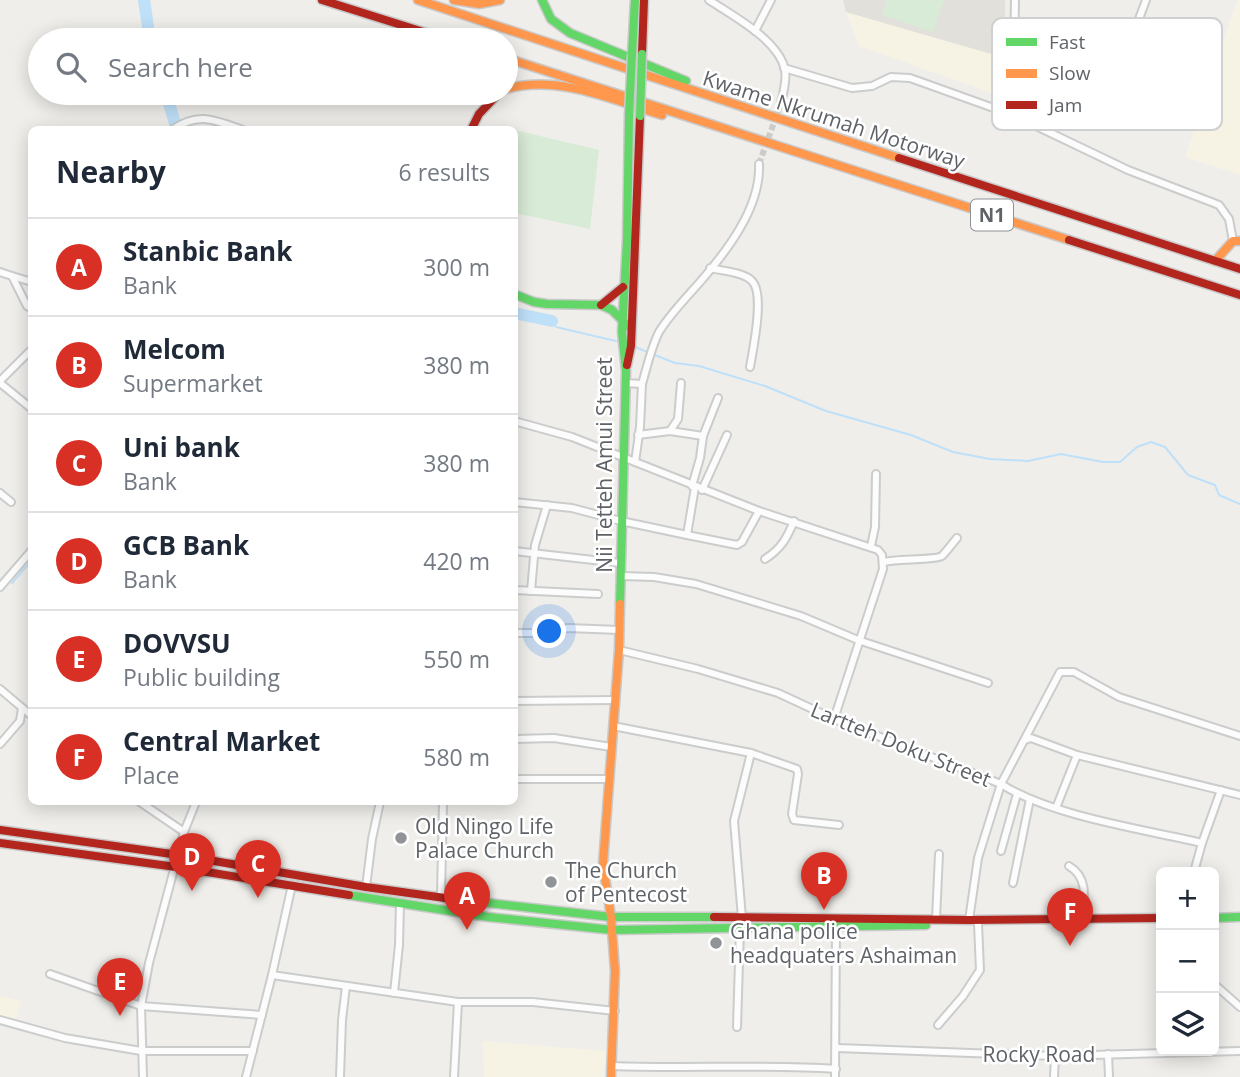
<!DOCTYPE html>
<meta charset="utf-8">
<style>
:root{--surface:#fff;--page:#f6f6f7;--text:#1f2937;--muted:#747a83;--line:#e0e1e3;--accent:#d93025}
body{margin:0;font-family:"Open Sans",sans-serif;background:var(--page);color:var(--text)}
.controls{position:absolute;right:21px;bottom:21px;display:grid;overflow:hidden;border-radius:10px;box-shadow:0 4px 18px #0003}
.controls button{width:63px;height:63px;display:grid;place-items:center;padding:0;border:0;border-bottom:2px solid var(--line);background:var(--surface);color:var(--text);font:35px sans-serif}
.you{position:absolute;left:550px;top:632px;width:24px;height:24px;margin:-18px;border:5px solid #fff;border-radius:50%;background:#1a73e8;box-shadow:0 0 0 10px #1a73e833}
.badge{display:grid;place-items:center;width:46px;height:46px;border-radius:50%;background:var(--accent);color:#fff;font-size:23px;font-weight:700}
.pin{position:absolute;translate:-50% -58px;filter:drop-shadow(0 2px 4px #0008)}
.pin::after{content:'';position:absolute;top:37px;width:24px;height:21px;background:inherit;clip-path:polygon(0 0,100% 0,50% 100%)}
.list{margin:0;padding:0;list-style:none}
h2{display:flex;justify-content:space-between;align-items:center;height:91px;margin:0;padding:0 28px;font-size:30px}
h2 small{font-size:23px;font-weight:400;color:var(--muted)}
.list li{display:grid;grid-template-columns:46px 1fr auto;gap:21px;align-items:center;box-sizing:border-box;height:98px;padding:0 28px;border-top:2px solid var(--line)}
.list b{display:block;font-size:26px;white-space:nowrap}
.list p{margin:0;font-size:23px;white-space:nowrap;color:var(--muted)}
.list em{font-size:23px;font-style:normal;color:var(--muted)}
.icon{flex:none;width:38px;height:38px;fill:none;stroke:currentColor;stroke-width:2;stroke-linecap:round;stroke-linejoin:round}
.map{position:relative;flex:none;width:1240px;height:1077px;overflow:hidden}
.search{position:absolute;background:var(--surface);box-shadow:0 4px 18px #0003;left:28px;top:28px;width:490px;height:77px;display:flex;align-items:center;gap:18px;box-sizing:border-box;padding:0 24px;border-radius:38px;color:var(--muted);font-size:26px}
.panel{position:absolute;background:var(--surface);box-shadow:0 4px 18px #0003;left:28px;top:126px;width:490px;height:679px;border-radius:10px}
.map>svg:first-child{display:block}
</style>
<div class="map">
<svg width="1240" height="1077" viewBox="0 0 1240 1077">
<rect width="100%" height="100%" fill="#efeeea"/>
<g fill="#f7f3e4">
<polygon points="1237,0 1240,0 1240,175 1185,157"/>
<polygon points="846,12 1005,58 1006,98 859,46"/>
<polygon points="0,996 21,1001 15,1022 0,1018"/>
<polygon points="483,1041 606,1051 604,1077 484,1077"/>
</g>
<polygon fill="#e2e0da" points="843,0 1005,0 1005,58 846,12"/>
<g fill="#d8ebd6">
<polygon points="887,0 944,0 933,32 882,15"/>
<polygon points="515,130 599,150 590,229 515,213"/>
</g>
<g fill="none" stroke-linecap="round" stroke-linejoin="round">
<g stroke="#bfe0f9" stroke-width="2">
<polyline points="552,321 556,327 620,342"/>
<polyline points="635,347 675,363 699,366 765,386 826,411 911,435 953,452 990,459 1028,461 1061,454 1103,462 1120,462 1137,447 1151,442 1165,447 1188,475 1215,485 1219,495 1240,504"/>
<polyline points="12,583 32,560"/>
</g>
<g stroke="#bfe0f9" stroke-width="12">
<polyline points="144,0 150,40"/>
<polyline points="166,93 177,130"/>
<polyline points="514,313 552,321"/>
</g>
<polyline stroke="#cbcbca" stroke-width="6" stroke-dasharray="6 3" stroke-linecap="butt" points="759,164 781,103"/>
<g stroke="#cbcccc" stroke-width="10">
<g id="street">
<path d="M709 0C733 16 779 40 785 70 787 81 783 93 781 103"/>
<polyline points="755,31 771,0"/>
<polyline points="1123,62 1146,0"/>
<polyline points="784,68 852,88 872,86 891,77 910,78 1013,115 1128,170 1219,205 1229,219 1233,241"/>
<polyline points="1013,115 1015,0"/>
<path d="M172 130C198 111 215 120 243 130"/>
<path d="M710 268C722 271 744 272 752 281 765 294 753 349 750 367"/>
<polyline points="0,272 12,276 27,306 32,309"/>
<polyline points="12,276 32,282"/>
<polyline points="0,381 32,349"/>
<polyline points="0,383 32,409"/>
<path d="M625 383 642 384C647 367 651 348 659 332 670 314 686 298 700 282 727 251 761 207 759 164"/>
<polyline points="514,421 572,437 759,511 878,550 882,555 883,569 834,719"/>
<polyline points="670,431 678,419 681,383"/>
<polyline points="638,435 670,431 703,436"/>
<polyline points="635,462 640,427 642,384"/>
<polyline points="692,486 700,458 703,436 718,398"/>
<polyline points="702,490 727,435"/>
<polyline points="0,493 11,502"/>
<polyline points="514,502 572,508 621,521 687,535 695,487"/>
<polyline points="687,535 737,545 742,542 759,511"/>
<polyline points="871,546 875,527 876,474"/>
<polyline points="514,551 620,563"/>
<path d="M765 559C781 549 787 538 794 521"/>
<path d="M884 562C895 559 937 560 942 556 947 551 952 544 957 538"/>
<polyline points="621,576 654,577 696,584 801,616 858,640 988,683"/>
<polyline points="0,587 32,550"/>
<polyline points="514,590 598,594"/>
<polyline points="531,591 535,545 547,505"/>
<polyline points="514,633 534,633 568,628 619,630"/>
<path d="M619 650 698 669 778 693 834 719 1001 784C1051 816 1142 829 1202 843"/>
<polyline points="0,689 32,716"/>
<polyline points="514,701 615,700"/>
<polyline points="613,726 751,753 797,769 798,774 792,814 794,820 839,825"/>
<polyline points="514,739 554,738 611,747"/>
<polyline points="1025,740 1031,738 1077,755 1240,795"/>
<polyline points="0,744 20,721 22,708"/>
<polyline points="514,779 608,779"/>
<polyline points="140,802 184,832"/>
<polyline points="1056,808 1077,755"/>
<polyline points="1001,851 1017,794"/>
<path d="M1069 866C1089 878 1084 899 1082 919"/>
<polyline points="1194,872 1202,843 1221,790"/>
<polyline points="1013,883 1030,799"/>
<polyline points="366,887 372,839 380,802"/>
<polyline points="441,896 443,802"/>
<polyline points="742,918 734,821 751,753"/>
<polyline points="936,919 939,854"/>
<polyline points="969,920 978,858 1001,784 1060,672 1074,672 1119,697 1240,736"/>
<polyline points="50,974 141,1006 262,1015"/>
<polyline points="272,975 458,1002 533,1002 615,1011"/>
<polyline points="1214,984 1240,1007"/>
<polyline points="394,993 399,945 400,903"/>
<polyline points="0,1020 65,1038 141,1051 253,1051"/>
<polyline points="938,1025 963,996 980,970 978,924"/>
<polyline points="737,1027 740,929"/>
<polyline points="837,1048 1055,1056 1240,1051"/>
<polyline points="1108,1054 1109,1077"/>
<path d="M612 1066C687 1069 761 1064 836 1069"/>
<polyline points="143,1077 141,1006 149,963 184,832 196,802"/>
<polyline points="246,1077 272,975 292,885"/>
<polyline points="340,1077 342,1020 346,986"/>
<polyline points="454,1077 458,1002"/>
<polyline points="835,1077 836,926"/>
<polyline points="1054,1077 1055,1056"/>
</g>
</g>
<g stroke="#cacacb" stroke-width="11">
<g id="fast">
<polyline points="542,0 551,19 570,33 686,81"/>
<polyline points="632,54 635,0"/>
<polyline points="514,294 534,302 547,304 601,305 612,310 631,329"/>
<polyline points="620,604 626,371 622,332 627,241 629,116"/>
<polyline points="349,895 488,917 612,930 926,925"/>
<polyline points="445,898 611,917 714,917"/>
<polyline points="1214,918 1240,917"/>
</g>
</g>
<g stroke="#cacacb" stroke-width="11">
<g id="slow">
<polyline points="418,0 899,158"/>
<polyline points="454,0 479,4 500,0"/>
<polyline points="506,58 1069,240"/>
<path d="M506 89C558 74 613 100 662 115"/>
<polyline points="1215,261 1233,241 1240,241"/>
<polyline points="611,1077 615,971 611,917 603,864 619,650 620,604"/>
</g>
</g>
<g stroke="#cacacb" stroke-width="11">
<g id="jam">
<polyline points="322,0 449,40"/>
<polyline points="642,54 644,0"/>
<polyline points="471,130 479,114 499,93"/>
<polyline points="899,158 1240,269"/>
<polyline points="1069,240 1240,295"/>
<polyline points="601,305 623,287"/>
<polyline points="627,365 631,346 640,116"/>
<polyline points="0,830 179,855 366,887 445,898"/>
<polyline points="0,843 176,867 349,895"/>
<polyline points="714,917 969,920 1161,918"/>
</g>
</g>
<use href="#street" stroke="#fdfcfc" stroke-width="6"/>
<use href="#fast" stroke="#63d668" stroke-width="8"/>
<use href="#slow" stroke="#ff974d" stroke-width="8"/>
<use href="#jam" stroke="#b3261e" stroke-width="8"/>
<g stroke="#cacacb" stroke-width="11" stroke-linecap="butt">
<g id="fast-bridge">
<polyline points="629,116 632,54"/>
<polyline points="640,116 642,54"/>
</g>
</g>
<use href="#fast-bridge" stroke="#63d668" stroke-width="8"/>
</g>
<g fill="#919496" stroke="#fff" stroke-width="2.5">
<circle cx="401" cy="838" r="7"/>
<circle cx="551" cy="882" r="7"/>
<circle cx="716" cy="943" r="7"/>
</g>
<g text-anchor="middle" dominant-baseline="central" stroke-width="5" stroke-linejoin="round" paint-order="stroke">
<rect fill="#fff" stroke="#8f9295" stroke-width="2" x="971" y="199.5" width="42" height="31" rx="5"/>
<g font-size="19" font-weight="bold" fill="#5f6368">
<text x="992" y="215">N1</text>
</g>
<g font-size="21" fill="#5f6368" stroke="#fff">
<text transform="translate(834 119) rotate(18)">Kwame Nkrumah Motorway</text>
<text transform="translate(604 465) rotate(-90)">Nii Tetteh Amui Street</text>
<text transform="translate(901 744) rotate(22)">Lartteh Doku Street</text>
<text x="1039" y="1054">Rocky Road</text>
</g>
<g font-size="21" fill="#5f6368" stroke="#fff" text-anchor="start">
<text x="415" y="826">Old Ningo Life<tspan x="415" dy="24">Palace Church</tspan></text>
<text x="565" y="870">The Church<tspan x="565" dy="24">of Pentecost</tspan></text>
<text x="730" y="931">Ghana police<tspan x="730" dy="24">headquaters Ashaiman</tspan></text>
</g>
</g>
<rect x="992" y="18" width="230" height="112" rx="10" fill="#fff" stroke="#cfd0d2" stroke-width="2"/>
<rect x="1006" y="38" width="31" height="8" fill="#63d668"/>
<rect x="1006" y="69" width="31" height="9" fill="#ff974d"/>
<rect x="1006" y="101" width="31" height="8" fill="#b3261e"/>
<g font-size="19" fill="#5f6368">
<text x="1049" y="49">Fast</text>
<text x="1049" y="80">Slow</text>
<text x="1049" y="112">Jam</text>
</g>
</svg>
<div class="controls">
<button>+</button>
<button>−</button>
<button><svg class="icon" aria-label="layers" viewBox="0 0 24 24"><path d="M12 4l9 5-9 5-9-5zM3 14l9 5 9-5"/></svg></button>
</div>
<div class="you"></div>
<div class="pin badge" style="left:467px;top:930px">A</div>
<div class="pin badge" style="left:824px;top:910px">B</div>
<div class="pin badge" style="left:258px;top:898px">C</div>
<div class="pin badge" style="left:192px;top:891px">D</div>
<div class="pin badge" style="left:120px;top:1016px">E</div>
<div class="pin badge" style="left:1070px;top:946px">F</div>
<div class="search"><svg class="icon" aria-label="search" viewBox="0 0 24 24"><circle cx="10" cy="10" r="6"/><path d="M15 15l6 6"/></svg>Search here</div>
<section class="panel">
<h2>Nearby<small>6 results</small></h2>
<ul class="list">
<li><span class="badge">A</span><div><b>Stanbic Bank</b><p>Bank</p></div><em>300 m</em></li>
<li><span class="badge">B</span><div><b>Melcom</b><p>Supermarket</p></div><em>380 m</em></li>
<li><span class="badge">C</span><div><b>Uni bank</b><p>Bank</p></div><em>380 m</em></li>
<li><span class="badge">D</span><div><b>GCB Bank</b><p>Bank</p></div><em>420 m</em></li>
<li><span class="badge">E</span><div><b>DOVVSU</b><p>Public building</p></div><em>550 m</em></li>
<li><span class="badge">F</span><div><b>Central Market</b><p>Place</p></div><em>580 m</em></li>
</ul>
</section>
</div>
